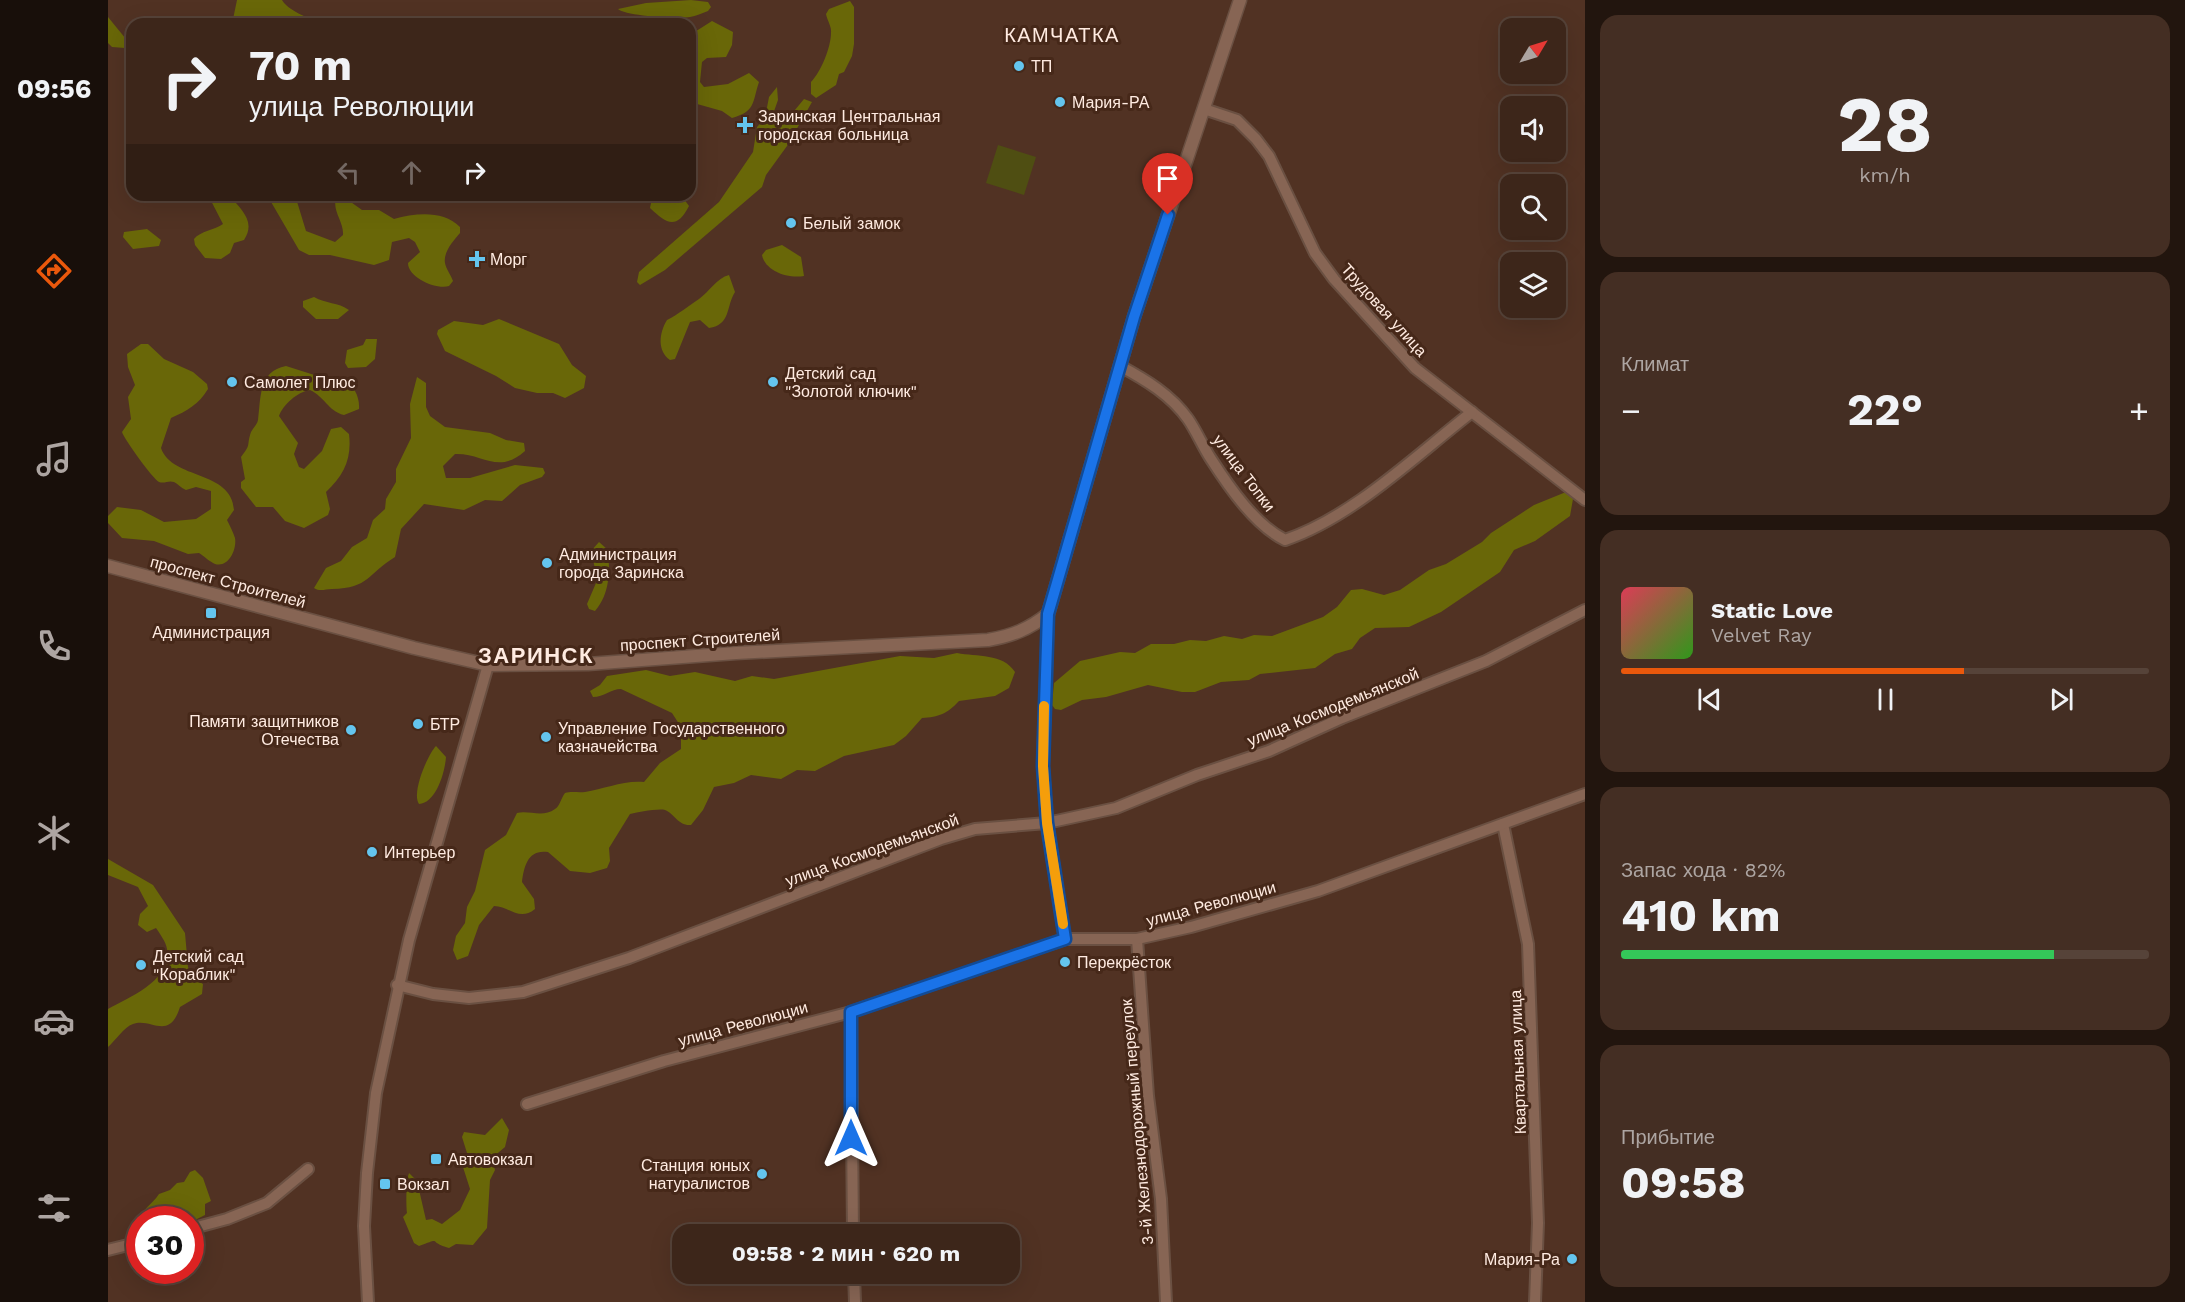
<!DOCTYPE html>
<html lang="ru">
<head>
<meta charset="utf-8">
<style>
	body { margin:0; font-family:"Work Sans",sans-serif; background:#442e23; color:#f1f3f6; height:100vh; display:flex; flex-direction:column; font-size:22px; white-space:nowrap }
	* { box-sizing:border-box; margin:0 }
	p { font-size:20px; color:#ada5a2 }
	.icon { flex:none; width:33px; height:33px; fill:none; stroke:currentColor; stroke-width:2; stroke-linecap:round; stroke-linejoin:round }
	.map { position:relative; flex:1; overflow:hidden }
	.sheet { display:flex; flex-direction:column; gap:15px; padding:15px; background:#22150e; width:600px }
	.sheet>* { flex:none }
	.banner { position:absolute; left:18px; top:18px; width:570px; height:183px; border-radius:18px; box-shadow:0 6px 24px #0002,0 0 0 2px #564339; background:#3d261a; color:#f1f3f6; overflow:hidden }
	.needle { width:39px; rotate:52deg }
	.controls { position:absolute; left:1392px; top:18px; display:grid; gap:12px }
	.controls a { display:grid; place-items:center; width:66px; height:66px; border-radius:12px; background:#3d261a; box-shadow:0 6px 24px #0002,0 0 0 2px #564339; font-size:30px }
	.speed { position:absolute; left:18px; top:1206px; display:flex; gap:12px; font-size:30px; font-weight:700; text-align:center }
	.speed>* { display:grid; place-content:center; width:78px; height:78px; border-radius:50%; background:#3d261a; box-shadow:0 6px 24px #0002,0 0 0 2px #564339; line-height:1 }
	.speed .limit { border:9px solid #d22; background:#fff; color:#111 }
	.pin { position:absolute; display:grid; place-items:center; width:51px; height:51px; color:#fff; margin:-62px -26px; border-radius:50% 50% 50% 0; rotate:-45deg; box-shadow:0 0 6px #0007 }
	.pin .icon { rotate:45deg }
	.me { position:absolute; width:66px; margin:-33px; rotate:0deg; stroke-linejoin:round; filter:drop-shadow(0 0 4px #0008) }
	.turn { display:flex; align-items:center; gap:21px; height:126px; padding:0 24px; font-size:27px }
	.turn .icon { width:78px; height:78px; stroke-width:2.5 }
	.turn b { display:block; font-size:42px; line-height:51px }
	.lanes { display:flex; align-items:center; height:57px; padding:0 24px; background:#0003; justify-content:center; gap:30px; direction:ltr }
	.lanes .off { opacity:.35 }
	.big { font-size:45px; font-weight:700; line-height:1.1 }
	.sheet .card { flex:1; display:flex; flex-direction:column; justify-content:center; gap:9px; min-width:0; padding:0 21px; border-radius:18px; background:#442e23 }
	.sheet .dial { align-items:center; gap:0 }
	.dial b { font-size:78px; line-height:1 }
	.song { display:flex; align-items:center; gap:18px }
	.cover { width:72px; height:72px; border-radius:9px; background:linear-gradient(135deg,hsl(350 70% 55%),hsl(110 70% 35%)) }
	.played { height:6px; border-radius:3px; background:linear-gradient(90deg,#ea580c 65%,#564339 65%) }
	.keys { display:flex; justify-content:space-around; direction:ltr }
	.heat { display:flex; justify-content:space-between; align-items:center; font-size:33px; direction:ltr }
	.charge { height:9px; border-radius:4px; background:linear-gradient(90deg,#34c759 82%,#564339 0) }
	.trip { position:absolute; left:564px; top:1224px; width:348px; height:60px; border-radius:18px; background:#3d261a; box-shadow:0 6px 24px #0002,0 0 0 2px #564339; font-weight:700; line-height:60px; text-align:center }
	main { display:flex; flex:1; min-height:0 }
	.tabs { display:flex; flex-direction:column; width:108px; justify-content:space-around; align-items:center; background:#180f0a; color:#ada5a2 }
	.tabs .icon { width:42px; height:42px }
	.tabs .current { color:#ea580c }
	.tabs b { font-size:27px; color:#f1f3f6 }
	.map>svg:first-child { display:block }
	.green { fill:#4f4e12 }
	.forest { fill:#696708 }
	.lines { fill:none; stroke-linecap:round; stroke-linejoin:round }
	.minor-casing { stroke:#6a5042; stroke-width:14 }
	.tertiary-casing { stroke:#6a5042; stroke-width:15 }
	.minor { stroke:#876554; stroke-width:10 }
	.tertiary { stroke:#876554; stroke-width:12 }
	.route-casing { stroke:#114b97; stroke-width:15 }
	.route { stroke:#1a73e8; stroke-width:10 }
	.slow { stroke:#f59e0b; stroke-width:10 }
	.poi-dot { fill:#64c5ee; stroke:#462819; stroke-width:2 }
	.labels { text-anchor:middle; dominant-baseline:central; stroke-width:6; stroke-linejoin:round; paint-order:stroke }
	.poi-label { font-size:16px; fill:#ffebe1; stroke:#462819; text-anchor:start }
	.street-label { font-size:16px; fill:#ffebe1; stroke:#462819 }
	.quarter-label { font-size:20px; letter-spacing:1.5px; fill:#ffebe1; stroke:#462819 }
	.district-label { font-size:22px; font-weight:bold; letter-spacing:1.5px; fill:#ffebe1; stroke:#462819 }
</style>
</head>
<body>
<main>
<nav class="tabs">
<b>09:56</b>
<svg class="icon current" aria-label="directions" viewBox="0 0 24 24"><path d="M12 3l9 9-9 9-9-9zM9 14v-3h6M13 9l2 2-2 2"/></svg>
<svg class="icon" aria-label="music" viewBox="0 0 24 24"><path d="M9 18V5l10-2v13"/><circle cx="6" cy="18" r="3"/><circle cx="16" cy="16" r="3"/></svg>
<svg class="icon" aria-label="phone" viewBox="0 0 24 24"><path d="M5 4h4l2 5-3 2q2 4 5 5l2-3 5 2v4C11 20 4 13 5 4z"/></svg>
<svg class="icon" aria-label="climate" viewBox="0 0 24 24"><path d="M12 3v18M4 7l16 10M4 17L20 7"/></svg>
<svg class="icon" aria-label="car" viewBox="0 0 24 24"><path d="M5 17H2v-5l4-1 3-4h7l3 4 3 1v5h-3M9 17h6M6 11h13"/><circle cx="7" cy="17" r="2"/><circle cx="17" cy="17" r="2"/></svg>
<svg class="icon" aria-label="filters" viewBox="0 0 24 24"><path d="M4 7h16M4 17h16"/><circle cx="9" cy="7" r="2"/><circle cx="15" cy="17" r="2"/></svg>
</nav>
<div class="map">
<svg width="1477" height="1302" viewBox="0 0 1477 1302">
	<rect width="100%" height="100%" fill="#513223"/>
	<polygon class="green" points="890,145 928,157 916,195 878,183"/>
	<g class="forest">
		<path d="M 129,0 L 174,0 C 180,11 199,16 210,24 L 124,24 Z"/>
		<path d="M 583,0 L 600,2 L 603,7 L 600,11 C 594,13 588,16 582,17 C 571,19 517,16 510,9 L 538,3 Z"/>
		<path d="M 742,1 L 746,7 L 746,44 L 744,56 L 736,72 L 731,74 L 728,85 L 708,98 L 703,94 L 703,82 C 713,72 723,47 723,33 C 724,27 719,20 718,14 L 721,9 Z"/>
		<polygon points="0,17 22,44 17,48 4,47 0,43"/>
		<path d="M 604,21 L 625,32 L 624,45 L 618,57 L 599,58 L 594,62 L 592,82 L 596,87 L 620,84 L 641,73 L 651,82 C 644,103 648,111 624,118 L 614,111 L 582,102 L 582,35 Z"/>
		<polygon points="669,87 670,100 664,117 666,123 682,116 696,99 704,102 679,146 658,175 654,187 557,270 532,285 529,282 531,272 611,202 645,152 649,127 657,118 661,97"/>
		<path d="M 100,195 L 122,195 C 131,209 149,220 136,240 L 126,243 L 122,253 L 113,259 L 97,258 L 87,245 L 86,239 C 92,231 107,230 115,224 Z"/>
		<path d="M 159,195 L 187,195 L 198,231 L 227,242 L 235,235 C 236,222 224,211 228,198 L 240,200 L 254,210 L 271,210 L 286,219 C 308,213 335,210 352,227 L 352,233 C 346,240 335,252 337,263 C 338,269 343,275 345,281 L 341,286 C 329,290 300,278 300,263 L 312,252 L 307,242 L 301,238 L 284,242 L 281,260 L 266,265 L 222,255 L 201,255 L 191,250 Z"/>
		<path d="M 549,195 L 573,195 L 581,206 C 568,231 558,223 542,208 L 544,198 Z"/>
		<polygon points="39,229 53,240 51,246 25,249 15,237 16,232"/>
		<path d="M 674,245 L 693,257 L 696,276 C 680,279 657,271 654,255 L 658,250 Z"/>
		<path d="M 621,275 L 627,292 C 618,306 623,325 601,328 L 592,320 L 582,322 L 567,359 L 562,360 C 549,351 551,333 559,320 C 571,314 580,306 591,299 C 601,292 609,278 621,275 Z"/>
		<path d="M 206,297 C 218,304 230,302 241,310 L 230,319 L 208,319 L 195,307 L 195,301 Z"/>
		<polygon points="391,319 451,344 464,365 478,376 476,388 457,398 445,393 429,393 407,388 388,376 337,351 329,334 330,330 346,321 375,325"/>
		<polygon points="258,339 269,339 267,359 258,367 240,368 237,363 239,350 255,345"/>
		<path d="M 33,344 L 40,344 L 56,359 L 85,372 L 99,384 L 100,389 C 91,404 79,411 63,418 L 53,448 C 64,480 124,470 126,510 L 119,520 C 122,526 125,532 127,538 C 129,549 121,568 107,564 C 102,562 96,556 91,553 L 80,554 L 46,541 L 14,538 L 0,523 L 0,516 L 9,507 L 33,510 L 56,522 L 88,519 L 103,509 L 103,491 L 88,487 L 78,490 C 73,488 70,484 66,482 C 60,480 57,484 51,482 C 45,479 16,439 14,432 L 23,419 L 20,397 L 27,385 L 20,367 L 19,354 Z"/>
		<path d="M 178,366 L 219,379 L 236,379 C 246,386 252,397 251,409 L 236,415 C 220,411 216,396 202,390 C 189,392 175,405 171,416 L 190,443 L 186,454 L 191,467 L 196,469 L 214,451 L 223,429 L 233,427 L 241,434 C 244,459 236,475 218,492 L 222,509 L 220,515 L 196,528 L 177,521 L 165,507 L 148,507 L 133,488 L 133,482 L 137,479 L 133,457 C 144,443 138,447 143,432 C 145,428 149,425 150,420 C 153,399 150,371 178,366 Z"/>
		<path d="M 309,377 L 318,383 L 318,407 L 322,416 L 337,427 L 382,433 L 398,440 L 416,443 L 417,451 C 390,475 375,453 347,454 L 335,466 L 338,478 L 362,478 L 407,465 L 435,468 L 437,473 L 434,477 L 412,485 L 394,501 L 377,500 L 356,510 L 316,504 L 293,529 L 287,557 C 259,574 262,588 224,589 C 217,589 212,592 206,588 L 218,568 L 233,561 L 244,547 L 259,538 L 265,520 L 277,509 L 278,499 L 288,482 L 288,469 L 303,438 L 302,404 Z"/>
		<polygon points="1458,492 1465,499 1462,516 1427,541 1406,550 1392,572 1333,612 1301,627 1267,628 1252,638 1244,649 1227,654 1207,668 1152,674 1141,680 1113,682 1087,692 1074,692 1040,685 998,697 974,700 953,710 947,709 944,705 946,683 972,661 1012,652 1027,653 1043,644 1066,644 1082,640 1098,641 1116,636 1134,639 1146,635 1164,636 1215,617 1229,607 1243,590 1254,589 1276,595 1292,590 1321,570 1338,564 1374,542 1383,533 1426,505"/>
		<path d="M 491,542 L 500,550 C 502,571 502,594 487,611 L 481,609 L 479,604 L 488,583 L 488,573 L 483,551 Z"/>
		<path d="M 849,653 C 869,657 895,653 907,672 L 901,688 L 887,696 L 851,701 C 839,714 831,717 814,718 L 798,736 L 786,745 L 736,756 L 707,771 L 689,770 L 673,779 L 643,775 L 626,783 L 606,787 L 595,810 L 583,825 C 570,826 567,814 557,810 C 552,808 528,812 522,814 L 501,848 L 502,861 L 499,868 L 482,873 L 462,871 L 440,852 C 420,849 416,866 414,882 L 426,899 L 427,909 C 411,922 401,906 386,906 L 371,925 L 360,956 L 349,960 L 345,950 L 348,936 L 357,923 L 359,907 L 367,891 L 377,850 L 398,835 L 409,813 C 421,810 435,818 447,809 C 452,806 453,798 457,793 C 464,791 470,793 477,792 C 496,789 516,780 536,782 L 552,763 L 573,749 L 573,727 L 564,713 L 513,689 C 503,689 496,697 485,697 L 482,691 L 492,685 L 499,676 L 538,670 L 562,676 L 587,672 L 627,681 L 644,676 L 666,679 L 792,656 L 826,658 Z"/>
		<path d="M 328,746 L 338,757 C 337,772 328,803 311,804 C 303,793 320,754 328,746 Z"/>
		<path d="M 0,859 L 45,885 L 77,933 L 80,967 L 86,979 L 95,984 L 94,994 L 72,1007 C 61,1042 43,1017 25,1024 C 16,1027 7,1041 0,1047 L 0,1009 C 22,997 64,980 59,949 C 58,942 52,934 48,928 L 39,932 L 30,925 L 32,914 L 40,906 L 30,887 L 0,875 Z"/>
		<path d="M 394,1118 L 401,1130 L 397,1147 L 384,1158 L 387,1170 L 382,1180 L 379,1228 L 365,1245 L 348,1244 L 341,1248 C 318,1242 336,1237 311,1246 L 306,1243 L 295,1217 L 299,1213 C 298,1203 298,1181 301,1173 L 309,1181 L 318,1220 L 324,1219 L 334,1224 L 352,1210 L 362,1189 L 354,1164 L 359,1153 L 354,1137 L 356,1132 L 377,1135 Z"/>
		<path d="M 87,1170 L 95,1178 L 103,1201 L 97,1204 L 97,1215 L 87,1220 L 33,1219 C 34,1208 45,1204 51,1194 L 62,1190 L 69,1183 L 76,1182 L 82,1172 Z"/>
	</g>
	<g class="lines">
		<g class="minor-casing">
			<g id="minor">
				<polyline points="1096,109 1129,120 1148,139 1161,156 1207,253 1226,279 1307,368 1477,500"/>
				<path d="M 1012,366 C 1038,380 1063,395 1080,419 C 1089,432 1095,447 1103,459 C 1121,487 1147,525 1177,540 C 1245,517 1307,456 1364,412"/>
				<polyline points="940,614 935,766 939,823 957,939"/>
				<polyline points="1395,824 1420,944 1430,1223 1427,1302"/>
				<polyline points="1029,939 1040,1096 1053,1199 1058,1302"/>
				<polyline points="289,985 325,994 361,998 415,992 521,958 833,839 867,829 939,823 1008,808 1089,775 1161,751 1234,718 1378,661 1477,610"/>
				<polyline points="743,1012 745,1234"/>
				<polyline points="419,1104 556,1061 743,1012 957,939 1029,939 1083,927 1210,891 1477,794"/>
				<polyline points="82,1229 119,1219 159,1203 200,1169"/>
				<polyline points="0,1250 32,1242"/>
				<polyline points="746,1274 747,1302"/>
				<polyline points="260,1302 256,1226 259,1173 268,1093 301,940 380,665"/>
			</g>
		</g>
		<g class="tertiary-casing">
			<path id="tertiary" d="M 0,566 L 306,648 L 380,665 L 480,664 L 628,653 L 880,640 C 904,636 921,629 940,614 L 1026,317 L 1132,0"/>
		</g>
		<use href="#minor" class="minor"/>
		<use href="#tertiary" class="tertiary"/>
	</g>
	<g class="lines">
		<g class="route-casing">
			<polyline id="route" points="743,1138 743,1012 957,939 939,823 935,766 940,614 1026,317 1060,215"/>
		</g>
		<use href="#route" class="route"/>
		<polyline class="slow" points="936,706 935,766 939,823 955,924"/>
	</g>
	<g class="poi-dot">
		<circle cx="911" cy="66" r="6"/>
		<circle cx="952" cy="102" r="6"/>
		<path d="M634 116h6v6h6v6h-6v6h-6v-6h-6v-6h6z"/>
		<circle cx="683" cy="223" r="6"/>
		<path d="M366 250h6v6h6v6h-6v6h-6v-6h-6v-6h6z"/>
		<circle cx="124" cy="382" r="6"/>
		<circle cx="665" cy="382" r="6"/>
		<circle cx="439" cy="563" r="6"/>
		<rect x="97" y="607" width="12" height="12" rx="3"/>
		<circle cx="310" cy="724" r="6"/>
		<circle cx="243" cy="730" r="6"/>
		<circle cx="438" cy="737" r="6"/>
		<circle cx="264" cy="852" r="6"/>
		<circle cx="957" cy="962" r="6"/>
		<circle cx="33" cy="965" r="6"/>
		<rect x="322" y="1153" width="12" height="12" rx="3"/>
		<circle cx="654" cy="1174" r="6"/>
		<rect x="271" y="1178" width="12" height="12" rx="3"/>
		<circle cx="1464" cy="1259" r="6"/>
	</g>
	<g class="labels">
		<g class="poi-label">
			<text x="923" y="66">ТП</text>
			<text x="964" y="102">Мария-РА</text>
			<text x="650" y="116">Заринская Центральная<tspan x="650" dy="18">городская больница</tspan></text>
			<text x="695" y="223">Белый замок</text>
			<text x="382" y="259">Морг</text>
			<text x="677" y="373">Детский сад<tspan x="677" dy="18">"Золотой ключик"</tspan></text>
			<text x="136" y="382">Самолет Плюс</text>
			<text x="451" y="554">Администрация<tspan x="451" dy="18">города Заринска</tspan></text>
			<text x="103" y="632" text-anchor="middle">Администрация</text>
			<text x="231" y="721" text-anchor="end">Памяти защитников<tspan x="231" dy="18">Отечества</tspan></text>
			<text x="322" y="724">БТР</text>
			<text x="450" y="728">Управление Государственного<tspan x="450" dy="18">казначейства</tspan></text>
			<text x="276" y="852">Интерьер</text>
			<text x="45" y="956">Детский сад<tspan x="45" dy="18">"Кораблик"</tspan></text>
			<text x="969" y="962">Перекрёсток</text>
			<text x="340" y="1159">Автовокзал</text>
			<text x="642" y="1165" text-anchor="end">Станция юных<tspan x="642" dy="18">натуралистов</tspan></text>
			<text x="289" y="1184">Вокзал</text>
			<text x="1452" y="1259" text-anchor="end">Мария-Ра</text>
		</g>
		<g class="street-label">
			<text transform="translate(1276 310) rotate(48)">Трудовая улица</text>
			<text transform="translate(1136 473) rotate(53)">улица Топки</text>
			<text transform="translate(120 582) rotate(15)">проспект Строителей</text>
			<text transform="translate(592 640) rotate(-4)">проспект Строителей</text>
			<text transform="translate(1225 707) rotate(-22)">улица Космодемьянской</text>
			<text transform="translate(764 850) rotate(-20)">улица Космодемьянской</text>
			<text transform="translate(1103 904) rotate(-15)">улица Революции</text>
			<text transform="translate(635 1024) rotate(-15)">улица Революции</text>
			<text transform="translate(1410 1062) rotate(-92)">Квартальная улица</text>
			<text transform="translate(1029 1122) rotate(-95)">3-й Железнодорожный переулок</text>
		</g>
		<g class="quarter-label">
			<text x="954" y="35">КАМЧАТКА</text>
		</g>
		<g class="district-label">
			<text x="428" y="655">ЗАРИНСК</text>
		</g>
	</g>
</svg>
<div class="controls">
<a><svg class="needle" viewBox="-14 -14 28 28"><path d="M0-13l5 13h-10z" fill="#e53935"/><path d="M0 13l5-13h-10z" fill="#ada5a2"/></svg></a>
<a><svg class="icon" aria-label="sound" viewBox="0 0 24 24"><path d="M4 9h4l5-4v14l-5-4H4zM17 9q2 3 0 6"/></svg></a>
<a><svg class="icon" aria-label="search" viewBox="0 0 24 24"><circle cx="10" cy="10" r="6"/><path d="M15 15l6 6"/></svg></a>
<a><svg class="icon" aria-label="layers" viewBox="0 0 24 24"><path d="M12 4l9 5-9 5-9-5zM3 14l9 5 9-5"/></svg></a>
</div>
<div class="speed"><div class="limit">30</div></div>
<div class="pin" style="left:1060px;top:215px;background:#d93025"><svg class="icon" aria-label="arrive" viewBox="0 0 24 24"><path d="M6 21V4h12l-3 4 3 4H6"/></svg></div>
<svg class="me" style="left:743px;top:1138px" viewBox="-20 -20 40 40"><path d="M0-17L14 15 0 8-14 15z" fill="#1a73e8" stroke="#fff" stroke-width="4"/></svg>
<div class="trip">09:58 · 2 мин · 620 m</div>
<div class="banner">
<div class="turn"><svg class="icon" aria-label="right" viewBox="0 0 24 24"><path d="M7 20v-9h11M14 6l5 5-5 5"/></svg><div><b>70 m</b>улица Революции</div></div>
<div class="lanes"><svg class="icon off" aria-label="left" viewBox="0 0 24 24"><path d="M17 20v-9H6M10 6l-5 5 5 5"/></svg><svg class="icon off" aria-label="ahead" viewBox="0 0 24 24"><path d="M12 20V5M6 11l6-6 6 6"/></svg><svg class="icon" aria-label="right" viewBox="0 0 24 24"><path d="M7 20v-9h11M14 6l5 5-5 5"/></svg></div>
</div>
</div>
<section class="sheet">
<div class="card dial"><b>28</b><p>km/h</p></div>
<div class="card"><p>Климат</p>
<div class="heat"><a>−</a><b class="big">22°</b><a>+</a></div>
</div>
<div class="card">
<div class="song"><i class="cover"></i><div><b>Static Love</b><p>Velvet Ray</p></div></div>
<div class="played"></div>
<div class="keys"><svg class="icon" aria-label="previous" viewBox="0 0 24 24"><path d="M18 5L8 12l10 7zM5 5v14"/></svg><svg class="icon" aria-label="pause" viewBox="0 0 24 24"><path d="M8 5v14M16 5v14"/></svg><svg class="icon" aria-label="next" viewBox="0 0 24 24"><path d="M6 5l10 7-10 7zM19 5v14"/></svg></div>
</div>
<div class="card"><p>Запас хода · 82%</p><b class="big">410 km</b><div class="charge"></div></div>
<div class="card"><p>Прибытие</p><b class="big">09:58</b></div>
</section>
</main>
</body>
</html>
